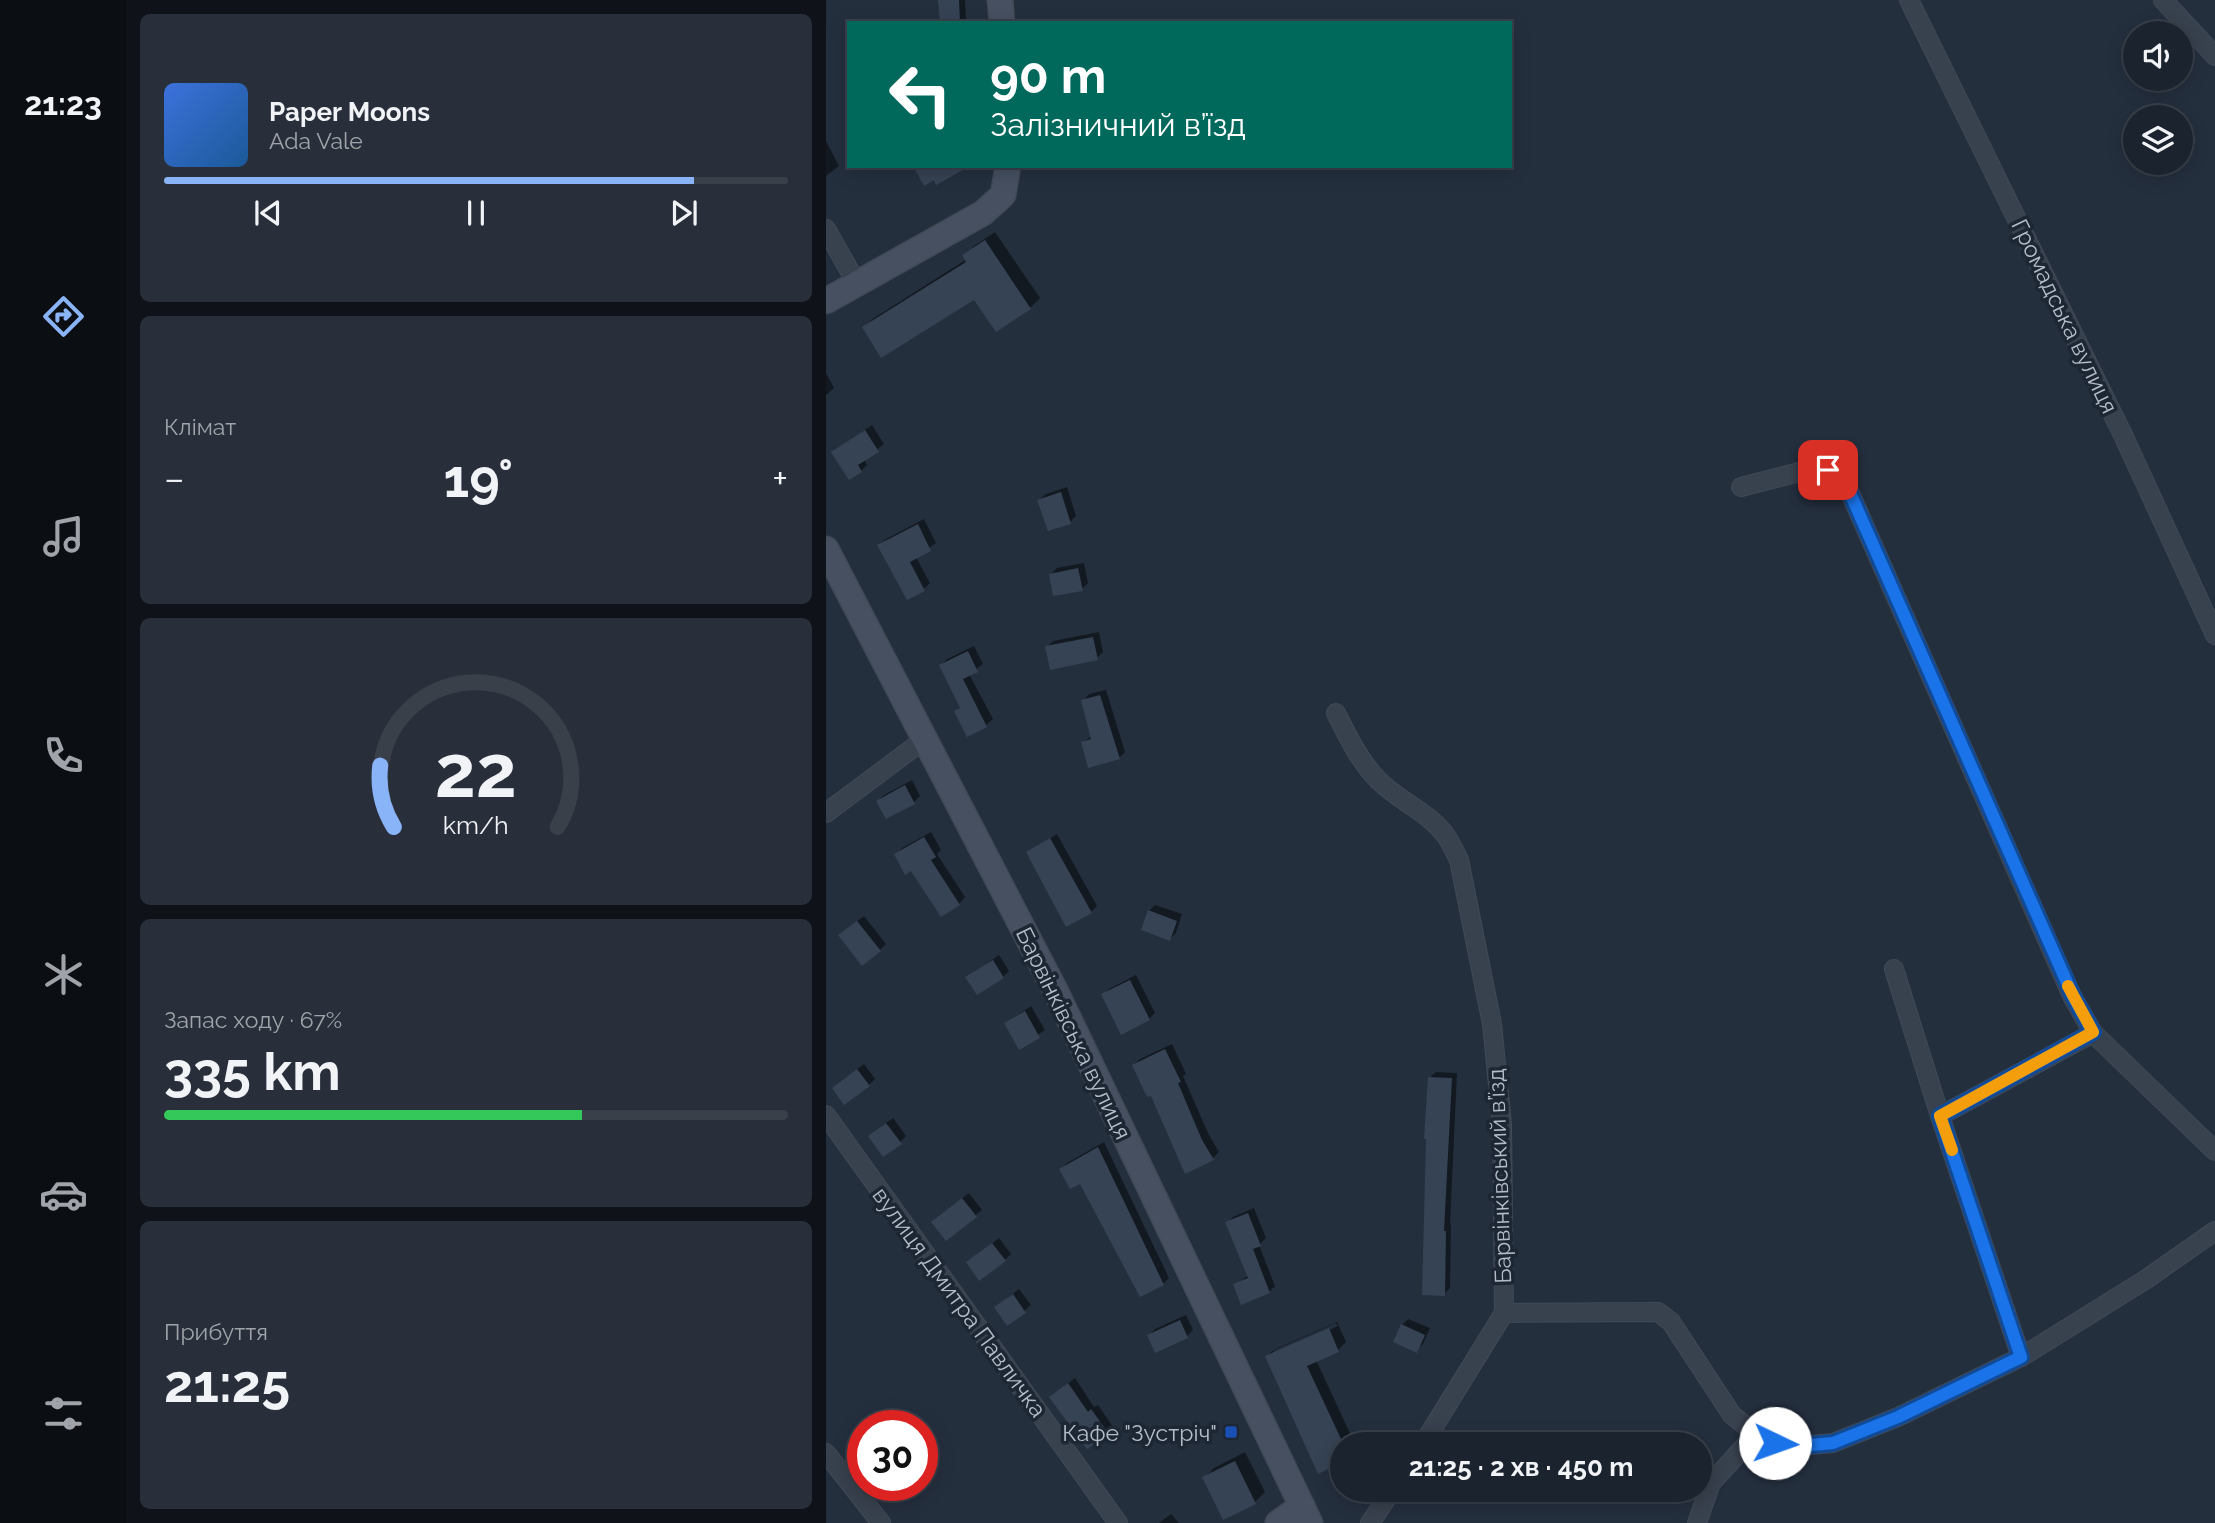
<!DOCTYPE html>
<html lang="uk">
<head>
<meta charset="utf-8">
<style>
	body { margin:0; font-family:Raleway,sans-serif; background:#282f3a; color:#f1f3f6; height:100vh; display:flex; flex-direction:column; font-size:26px; white-space:nowrap }
	* { box-sizing:border-box; margin:0 }
	p { font-size:23px; color:#a0a4aa }
	.icon { flex:none; width:38px; height:38px; fill:none; stroke:currentColor; stroke-width:2; stroke-linecap:round; stroke-linejoin:round }
	.map { position:relative; flex:1; overflow:hidden }
	.sheet { display:flex; flex-direction:column; gap:14px; padding:14px; background:#0f1319; width:700px }
	.sheet>* { flex:none }
	.guide { position:absolute; left:21px; top:21px; width:665px; height:147px; border-radius:0px; box-shadow:0 4px 18px #0003,0 0 0 2px #39404a; background:#00695c; color:#fff; overflow:hidden }
	.controls { position:absolute; left:1297px; top:21px; display:grid; gap:14px }
	.controls a { display:grid; place-items:center; width:70px; height:70px; border-radius:50%; background:#1b232e; box-shadow:0 4px 18px #0003,0 0 0 2px #39404a; font-size:35px }
	.speed { position:absolute; left:21px; top:1410px; display:flex; gap:14px; font-size:35px; font-weight:700; text-align:center }
	.speed>* { display:grid; place-content:center; width:91px; height:91px; border-radius:50%; background:#1b232e; box-shadow:0 4px 18px #0003,0 0 0 2px #39404a; line-height:1 }
	.speed .limit { border:10px solid #d22; background:#fff; color:#111 }
	.pin { position:absolute; display:grid; place-items:center; width:60px; height:60px; color:#fff; margin:-30px; border-radius:14px; box-shadow:0 4px 10px #0006 }
	.me { position:absolute; width:77px; margin:-38px; rotate:93deg; stroke-linejoin:round; filter:drop-shadow(0 0 5px #0008) }
	.turn { display:flex; align-items:center; gap:24px; height:147px; padding:0 28px; font-size:32px }
	.turn .icon { width:91px; height:91px; stroke-width:2.5 }
	.turn b { display:block; font-size:49px; line-height:60px }
	.big { font-size:52px; font-weight:700; line-height:1.1 }
	.sheet .widget { flex:1; display:flex; flex-direction:column; justify-content:center; gap:10px; min-width:0; padding:0 24px; border-radius:10px; background:#282f3a }
	.sheet .dial { align-items:center; gap:0 }
	.dial svg { height:182px; overflow:visible; fill:none; stroke:#39404a; stroke-width:7; stroke-linecap:round; text-anchor:middle }
	.dial text { fill:#f1f3f6; stroke:none }
	.song { display:flex; align-items:center; gap:21px }
	.cover { width:84px; height:84px; border-radius:10px; background:linear-gradient(135deg,hsl(220 70% 55%),hsl(210 70% 35%)) }
	.played { height:7px; border-radius:4px; background:linear-gradient(90deg,#8ab4f8 85%,#39404a 85%) }
	.keys { display:flex; justify-content:space-around; direction:ltr }
	.heat { display:flex; justify-content:space-between; align-items:center; font-size:38px; direction:ltr }
	.charge { height:10px; border-radius:5px; background:linear-gradient(90deg,#34c759 67%,#39404a 0) }
	.trip { position:absolute; left:504px; top:1432px; width:382px; height:70px; border-radius:35px; background:#1b232e; box-shadow:0 4px 18px #0003,0 0 0 2px #39404a; font-weight:700; line-height:70px; text-align:center }
	main { display:flex; flex:1; min-height:0 }
	.menu { display:flex; flex-direction:column; width:126px; justify-content:space-around; align-items:center; background:#0b0e12; color:#a0a4aa }
	.menu .icon { width:49px; height:49px }
	.menu .on { color:#8ab4f8 }
	.menu b { font-size:32px; color:#f1f3f6 }
	.map>svg:first-child { display:block }
	.shadow { fill:#0007; fill-rule:evenodd }
	.building { fill:#364354 }
	.lines { fill:none; stroke-linecap:round; stroke-linejoin:round }
	.street-casing { stroke:#414a57; stroke-width:20 }
	.secondary-casing { stroke:#414a57; stroke-width:27 }
	.street { stroke:#38414e; stroke-width:18 }
	.secondary { stroke:#465061; stroke-width:24 }
	.route-casing { stroke:#114b97; stroke-width:18 }
	.route { stroke:#1a73e8; stroke-width:12 }
	.slow { stroke:#f59e0b; stroke-width:12 }
	.transit-dot { fill:#1a4fb4; stroke:#1d2633; stroke-width:2.5 }
	.labels { text-anchor:middle; dominant-baseline:central; stroke-width:7; stroke-linejoin:round; paint-order:stroke }
	.street-label { font-size:23px; fill:#b4bcc9; stroke:#1d2633 }
	.poi-label { font-size:23px; fill:#b4bcc9; stroke:#1d2633; text-anchor:end }
</style>
</head>
<body>
<main>
<nav class="menu">
<b>21:23</b>
<svg class="icon on" aria-label="directions" viewBox="0 0 24 24"><path d="M12 3l9 9-9 9-9-9zM9 14v-3h6M13 9l2 2-2 2"/></svg>
<svg class="icon" aria-label="music" viewBox="0 0 24 24"><path d="M9 18V5l10-2v13"/><circle cx="6" cy="18" r="3"/><circle cx="16" cy="16" r="3"/></svg>
<svg class="icon" aria-label="phone" viewBox="0 0 24 24"><path d="M5 4h4l2 5-3 2q2 4 5 5l2-3 5 2v4C11 20 4 13 5 4z"/></svg>
<svg class="icon" aria-label="climate" viewBox="0 0 24 24"><path d="M12 3v18M4 7l16 10M4 17L20 7"/></svg>
<svg class="icon" aria-label="car" viewBox="0 0 24 24"><path d="M5 17H2v-5l4-1 3-4h7l3 4 3 1v5h-3M9 17h6M6 11h13"/><circle cx="7" cy="17" r="2"/><circle cx="17" cy="17" r="2"/></svg>
<svg class="icon" aria-label="filters" viewBox="0 0 24 24"><path d="M4 7h16M4 17h16"/><circle cx="9" cy="7" r="2"/><circle cx="15" cy="17" r="2"/></svg>
</nav>
<section class="sheet">
<div class="widget">
<div class="song"><i class="cover"></i><div><b>Paper Moons</b><p>Ada Vale</p></div></div>
<div class="played"></div>
<div class="keys"><svg class="icon" aria-label="previous" viewBox="0 0 24 24"><path d="M18 5L8 12l10 7zM5 5v14"/></svg><svg class="icon" aria-label="pause" viewBox="0 0 24 24"><path d="M8 5v14M16 5v14"/></svg><svg class="icon" aria-label="next" viewBox="0 0 24 24"><path d="M6 5l10 7-10 7zM19 5v14"/></svg></div>
</div>
<div class="widget"><p>Клімат</p>
<div class="heat"><a>−</a><b class="big">19°</b><a>+</a></div>
</div>
<div class="widget dial"><svg viewBox="0 0 100 80">
<path d="M14 69A42 42 0 1 1 86 69"/>
<path d="M14 69A42 42 0 0 1 8 42" stroke="#8ab4f8"/>
<text x="50" y="56" font-size="32" font-weight="700">22</text>
<text x="50" y="72" font-size="11">km/h</text>
</svg></div>
<div class="widget"><p>Запас ходу · 67%</p><b class="big">335 km</b><div class="charge"></div></div>
<div class="widget"><p>Прибуття</p><b class="big">21:25</b></div>
</section>
<div class="map">
<svg width="1389" height="1523" viewBox="0 0 1389 1523">
	<rect width="100%" height="100%" fill="#242f3e"/>
	<g class="shadow">
		<polygon points="114,0 139,0 140,22 115,23"/>
		<polygon points="0,141 13,166 0,176"/>
		<polygon points="169,232 214,298 204,308 171,330 149,298 38,327 48,318 141,259 138,256 148,246"/>
		<polygon points="0,373 8,388 0,395"/>
		<polygon points="46,425 58,444 38,459 41,465 35,471 7,452"/>
		<polygon points="241,487 250,516 244,522 213,500 220,494"/>
		<polygon points="98,519 110,543 90,557 104,583 98,589 53,545 60,539"/>
		<polygon points="258,563 262,583 256,589 225,574 231,568"/>
		<polygon points="273,632 277,652 271,658 221,647 227,641"/>
		<polygon points="148,646 157,664 143,674 167,719 160,725 141,735 130,712 135,706 115,665 121,659"/>
		<polygon points="280,690 299,752 293,758 256,743 266,736 257,701 263,694"/>
		<polygon points="86,780 94,796 88,802 61,817 52,801 58,795"/>
		<polygon points="105,832 115,850 111,854 139,897 133,904 86,869 70,854 76,848"/>
		<polygon points="231,834 271,906 265,912 241,925 202,853"/>
		<polygon points="329,905 356,914 350,933 344,939 323,911"/>
		<polygon points="38,916 60,944 54,950 21,929"/>
		<polygon points="173,955 183,971 177,977 142,977"/>
		<polygon points="310,975 329,1013 323,1019 277,995 283,989"/>
		<polygon points="205,1006 219,1030 194,1047 180,1023"/>
		<polygon points="346,1044 360,1074 357,1076 382,1133 393,1152 387,1158 308,1065 314,1059"/>
		<polygon points="38,1064 49,1079 43,1085 14,1082"/>
		<polygon points="610,1072 631,1073 624,1225 625,1225 624,1288 618,1294 603,1078"/>
		<polygon points="67,1118 80,1136 74,1142 50,1130"/>
		<polygon points="278,1142 343,1278 337,1284 254,1182 235,1169 241,1163"/>
		<polygon points="143,1193 156,1210 120,1239 113,1216"/>
		<polygon points="428,1208 440,1238 433,1245 449,1286 443,1292 409,1285 422,1276 401,1223 407,1217"/>
		<polygon points="173,1238 185,1254 179,1260 148,1257"/>
		<polygon points="193,1289 205,1305 198,1311 170,1307"/>
		<polygon points="360,1315 367,1330 361,1336 323,1335 329,1329"/>
		<polygon points="582,1319 604,1328 597,1344 591,1350 576,1325"/>
		<path d="M 511,1322 L 520,1342 L 512,1350 L 490,1360 L 529,1444 L 516,1444 L 516,1460 L 493,1471 L 441,1356 L 449,1349 ZM 510,1323 L 512,1326 L 448,1354 L 448,1350 Z"/>
		<polygon points="249,1378 268,1407 272,1405 287,1427 281,1433 225,1397"/>
		<polygon points="419,1452 439,1492 429,1502 398,1517 379,1477 388,1468"/>
		<polygon points="345,1514 353,1523 333,1523"/>
	</g>
	<g class="building">
		<polygon points="112,0 133,0 134,23 114,23"/>
		<polygon points="87,166 144,166 110,185 108,180 98,186"/>
		<polygon points="159,240 205,309 170,332 148,300 55,358 36,327 140,262 136,255"/>
		<polygon points="39,430 53,452 32,465 36,472 23,480 5,452"/>
		<polygon points="235,492 245,524 222,531 211,500"/>
		<polygon points="92,524 105,551 84,562 99,591 81,600 51,545"/>
		<polygon points="252,568 257,591 227,596 223,574"/>
		<polygon points="267,637 272,660 224,670 219,646"/>
		<polygon points="142,651 152,672 137,679 161,727 141,737 128,711 134,708 113,665"/>
		<polygon points="274,695 294,759 262,768 255,742 265,739 255,700"/>
		<polygon points="79,785 89,804 60,819 50,801"/>
		<polygon points="98,837 110,857 105,860 134,905 115,917 85,871 79,875 68,854"/>
		<polygon points="224,838 266,913 240,927 200,852"/>
		<polygon points="322,910 351,921 344,941 315,930"/>
		<polygon points="31,921 55,951 36,966 12,935"/>
		<polygon points="167,960 178,978 151,995 139,977"/>
		<polygon points="304,980 324,1020 295,1035 275,994"/>
		<polygon points="199,1011 214,1038 193,1050 178,1023"/>
		<polygon points="339,1049 355,1082 352,1083 376,1140 388,1160 359,1174 325,1096 321,1097 306,1065"/>
		<polygon points="31,1069 44,1086 18,1105 6,1088"/>
		<polygon points="602,1077 626,1078 618,1231 620,1231 619,1296 596,1295 600,1139 598,1139"/>
		<polygon points="60,1123 76,1144 57,1157 42,1136"/>
		<polygon points="272,1147 338,1285 314,1297 254,1184 244,1189 233,1169"/>
		<polygon points="136,1198 151,1217 120,1241 105,1222"/>
		<polygon points="422,1213 435,1246 427,1249 444,1293 415,1305 407,1284 422,1278 399,1222"/>
		<polygon points="166,1243 180,1261 153,1281 140,1262"/>
		<polygon points="187,1294 200,1313 181,1326 168,1307"/>
		<polygon points="354,1320 362,1338 329,1353 321,1335"/>
		<polygon points="575,1324 599,1335 591,1353 567,1342"/>
		<polygon points="503,1328 513,1352 481,1366 516,1441 516,1462 492,1474 439,1356"/>
		<polygon points="242,1383 262,1412 265,1409 283,1434 261,1449 223,1397"/>
		<polygon points="409,1461 430,1504 397,1520 376,1477"/>
	</g>
	<g class="lines">
		<g class="street-casing">
			<g id="street">
				<polyline points="1083,0 1297,435 1389,635"/>
				<polyline points="1337,0 1389,56"/>
				<polyline points="0,229 31,284"/>
				<polyline points="915,487 989,468 1012,474 1020,484 1246,996 1267,1033 1389,1151"/>
				<path d="M 510,713 C 522,737 534,762 553,781 C 573,801 604,813 620,836 C 625,843 629,852 633,860 L 666,1024 L 676,1125 L 678,1313 L 597,1444"/>
				<polyline points="0,813 99,739"/>
				<polyline points="1068,969 1114,1116 1195,1357"/>
				<polyline points="0,1115 292,1523"/>
				<polyline points="1114,1116 1267,1033"/>
				<polyline points="678,1313 832,1312 845,1322 906,1415 930,1434 949,1443 973,1446 1007,1443 1072,1417 1195,1357 1319,1280 1389,1231"/>
				<polyline points="0,1453 55,1523"/>
				<polyline points="544,1523 567,1489"/>
				<polyline points="871,1523 885,1483 930,1434"/>
			</g>
		</g>
		<g class="secondary-casing">
			<g id="secondary">
				<polyline points="174,0 176,23"/>
				<polyline points="0,301 157,213 177,195 182,166"/>
				<polyline points="0,549 231,994 484,1523"/>
				<polyline points="452,1523 476,1506"/>
			</g>
		</g>
		<use href="#street" class="street"/>
		<use href="#secondary" class="secondary"/>
	</g>
	<g class="lines">
		<g class="route-casing">
			<polyline id="route" points="949,1443 974,1446 1007,1443 1072,1417 1195,1357 1114,1116 1267,1032 1247,996 1020,484 1012,474 1002,470"/>
		</g>
		<use href="#route" class="route"/>
		<polyline class="slow" points="1126,1150 1114,1116 1267,1032 1242,986"/>
	</g>
	<rect class="transit-dot" x="398" y="1425" width="14" height="14" rx="3.5"/>
	<g class="labels">
		<g class="street-label">
			<text transform="translate(1239 316) rotate(64)">Громадська вулиця</text>
			<text transform="translate(248 1033) rotate(64)">Барвінківська вулиця</text>
			<text transform="translate(673 1176) rotate(-92)">Барвінківський в’їзд</text>
			<text transform="translate(134 1302) rotate(54)">вулиця Дмитра Павличка</text>
		</g>
		<g class="poi-label">
			<text x="391" y="1432">Кафе "Зустріч"</text>
		</g>
	</g>
</svg>
<div class="controls">
<a><svg class="icon" aria-label="sound" viewBox="0 0 24 24"><path d="M4 9h4l5-4v14l-5-4H4zM17 9q2 3 0 6"/></svg></a>
<a><svg class="icon" aria-label="layers" viewBox="0 0 24 24"><path d="M12 4l9 5-9 5-9-5zM3 14l9 5 9-5"/></svg></a>
</div>
<div class="speed"><div class="limit">30</div></div>
<div class="pin" style="left:1002px;top:470px;background:#d93025"><svg class="icon" aria-label="arrive" viewBox="0 0 24 24"><path d="M6 21V4h12l-3 4 3 4H6"/></svg></div>
<svg class="me" style="left:949px;top:1443px" viewBox="-20 -20 40 40"><circle r="19" fill="#fff"/><path d="M0-13L10 11 0 6-10 11z" fill="#1a73e8"/></svg>
<div class="trip">21:25 · 2 хв · 450 m</div>
<div class="guide">
<div class="turn"><svg class="icon" aria-label="left" viewBox="0 0 24 24"><path d="M17 20v-9H6M10 6l-5 5 5 5"/></svg><div><b>90 m</b>Залізничний в’їзд</div></div>
</div>
</div>
</main>
</body>
</html>
